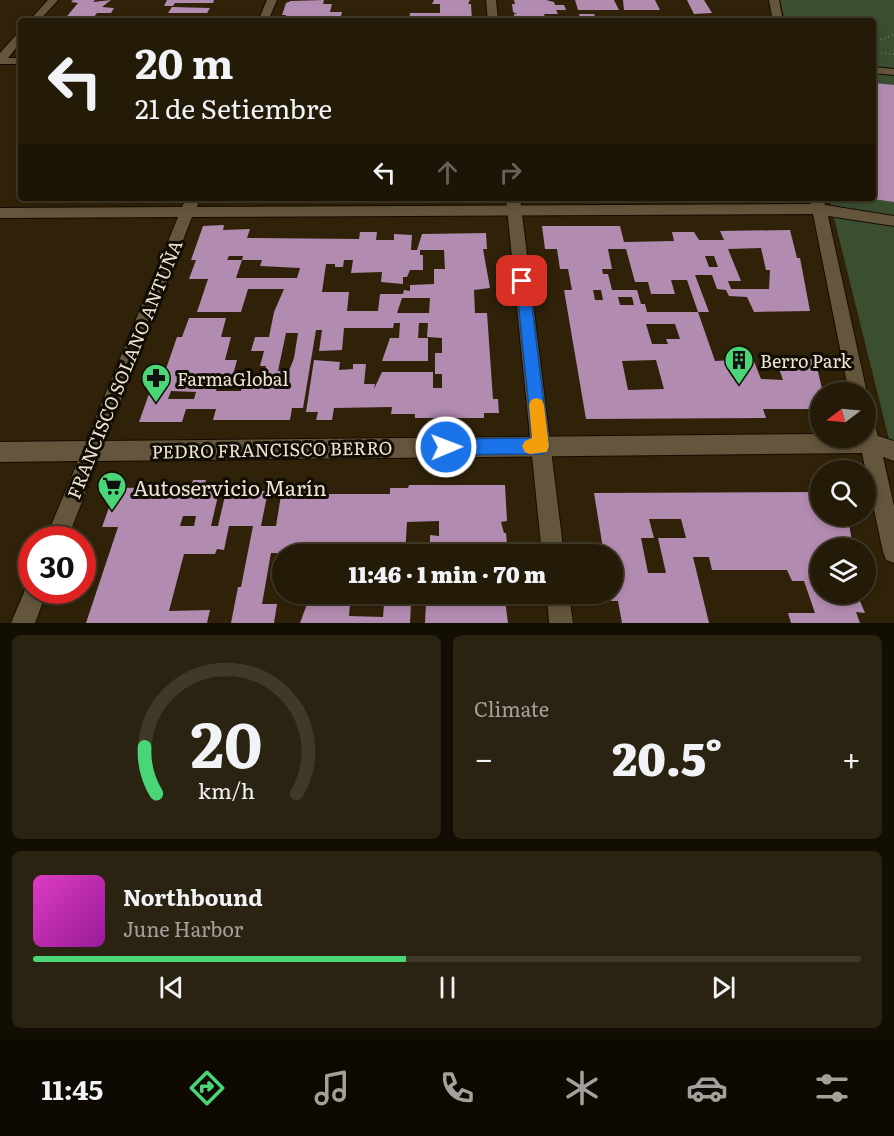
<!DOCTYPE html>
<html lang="en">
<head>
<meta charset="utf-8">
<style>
	body { margin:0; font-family:Literata,serif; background:#2b2311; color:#f1f3f6; height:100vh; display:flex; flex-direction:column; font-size:22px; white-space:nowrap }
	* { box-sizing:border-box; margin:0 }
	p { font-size:20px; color:#a3a19b }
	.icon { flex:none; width:33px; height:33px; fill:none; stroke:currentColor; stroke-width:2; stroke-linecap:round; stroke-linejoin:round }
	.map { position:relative; height:623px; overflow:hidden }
	.details { display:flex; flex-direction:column; gap:12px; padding:12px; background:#130e04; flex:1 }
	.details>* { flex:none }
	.banner { position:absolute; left:18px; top:18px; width:858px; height:183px; border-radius:6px; box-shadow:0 3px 9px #0003,0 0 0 2px #403828; background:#231a07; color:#f1f3f6; overflow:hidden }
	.needle { width:39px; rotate:254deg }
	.buttons { position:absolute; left:810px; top:382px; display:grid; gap:12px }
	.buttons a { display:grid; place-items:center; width:66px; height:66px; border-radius:50%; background:#231a07; box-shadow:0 3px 9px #0003,0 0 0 2px #403828; font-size:30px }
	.speed { position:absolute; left:18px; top:526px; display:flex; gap:12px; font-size:30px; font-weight:700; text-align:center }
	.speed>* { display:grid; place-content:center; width:78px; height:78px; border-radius:50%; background:#231a07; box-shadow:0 3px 9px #0003,0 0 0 2px #403828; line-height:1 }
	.speed .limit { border:9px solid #d22; background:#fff; color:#111 }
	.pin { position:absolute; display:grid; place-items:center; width:51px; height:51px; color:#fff; margin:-26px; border-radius:12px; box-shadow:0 3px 9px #0006 }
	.me { position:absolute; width:66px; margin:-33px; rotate:89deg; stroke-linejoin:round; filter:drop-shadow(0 0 4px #0008) }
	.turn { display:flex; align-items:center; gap:21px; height:126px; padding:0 18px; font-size:27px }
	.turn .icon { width:78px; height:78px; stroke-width:2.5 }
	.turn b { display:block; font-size:42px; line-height:51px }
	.lanes { display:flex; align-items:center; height:57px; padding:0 18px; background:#0003; justify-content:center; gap:30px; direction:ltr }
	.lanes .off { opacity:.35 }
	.big { font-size:45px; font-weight:800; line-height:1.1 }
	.details .widget { flex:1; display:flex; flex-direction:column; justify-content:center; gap:9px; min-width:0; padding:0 21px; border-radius:9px; background:#2b2311 }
	.details .dial { align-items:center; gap:0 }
	.dial svg { height:156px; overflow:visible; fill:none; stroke:#403828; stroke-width:7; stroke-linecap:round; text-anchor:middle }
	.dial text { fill:#f1f3f6; stroke:none }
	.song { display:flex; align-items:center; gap:18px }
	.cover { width:72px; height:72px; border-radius:9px; background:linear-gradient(135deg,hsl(310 70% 55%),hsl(300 70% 35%)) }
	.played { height:6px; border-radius:3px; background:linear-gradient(90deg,#4ad677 45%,#403828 45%) }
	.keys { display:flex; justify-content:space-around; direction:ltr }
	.heat { display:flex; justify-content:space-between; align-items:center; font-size:33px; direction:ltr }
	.details .tiles { flex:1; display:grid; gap:12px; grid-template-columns:1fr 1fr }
	.widget:last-child { grid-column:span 2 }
	.trip { position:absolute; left:272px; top:544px; width:351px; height:60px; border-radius:30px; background:#231a07; box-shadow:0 3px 9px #0003,0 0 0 2px #403828; font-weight:800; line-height:60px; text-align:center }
	.menu { display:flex; height:96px; justify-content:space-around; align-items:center; background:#0e0a03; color:#a3a19b }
	.menu .icon { width:42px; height:42px }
	.menu .on { color:#4ad677 }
	.menu b { font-size:27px; color:#f1f3f6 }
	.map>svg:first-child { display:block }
	.green { fill:#3b4f30 }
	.building { fill:#b28bb0; fill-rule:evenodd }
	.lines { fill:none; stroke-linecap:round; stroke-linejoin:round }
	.minor-casing { stroke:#170b00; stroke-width:2 }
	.tertiary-casing { stroke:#170b00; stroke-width:2 }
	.path { stroke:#786c57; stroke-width:2; stroke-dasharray:1 3; stroke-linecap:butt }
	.minor { fill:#64563c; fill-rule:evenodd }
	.tertiary { fill:#64563c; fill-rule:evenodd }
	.route { fill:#1a73e8; stroke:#114b97; stroke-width:1.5 }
	.slow { fill:#f59e0b }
	.labels { text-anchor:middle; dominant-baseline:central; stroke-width:6; stroke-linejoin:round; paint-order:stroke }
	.poi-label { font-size:18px; fill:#ede4d5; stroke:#120d04; text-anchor:start }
	.street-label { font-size:18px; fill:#ede4d5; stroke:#120d04 }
	.near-poi-label { font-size:21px; fill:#ede4d5; stroke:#120d04; text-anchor:start }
</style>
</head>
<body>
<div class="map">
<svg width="894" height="623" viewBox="0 0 894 623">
	<rect width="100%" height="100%" fill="#2f2209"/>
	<polygon class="green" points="780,0 894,0 894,459 829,198 873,198 873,21 785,21"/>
	<g class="building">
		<polygon points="73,0 95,0 93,2 111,0 102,7 114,8 111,13 97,13 91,21 63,21 78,3 71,2"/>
		<polygon points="167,0 214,0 213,3 175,3 173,6 164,6"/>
		<polygon points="324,0 323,4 332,4 330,12 342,12 341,16 324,16 323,21 282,21 286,15 282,15 286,3 291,1"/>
		<polygon points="434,0 470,0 468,4 471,4 472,21 409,21 410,13 440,13 440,4 432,4"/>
		<polygon points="514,0 546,0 554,2 555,5 564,5 566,10 556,10 558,14 544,14 546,21 515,21 514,14 517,14 513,12 512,4 515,4"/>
		<polygon points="575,0 614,0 619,10 578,10"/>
		<polygon points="623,0 655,0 660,10 624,10"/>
		<polygon points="687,0 704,0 712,13 694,14"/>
		<polygon points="172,7 210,8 207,13 168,13"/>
		<polygon points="579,14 594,14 597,21 581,21"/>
		<polygon points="873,83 894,85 894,202 873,199"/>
		<polygon points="724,198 802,198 803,203 724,200"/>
		<path d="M 224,225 L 223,230 L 250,229 L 247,238 L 359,239 L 360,232 L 377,232 L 376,240 L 394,240 L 394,234 L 412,235 L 411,250 L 417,250 L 422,234 L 486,233 L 487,249 L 483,249 L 490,288 L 474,290 L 475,313 L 487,313 L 493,399 L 498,399 L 499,413 L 484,413 L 484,418 L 415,418 L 415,414 L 391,414 L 392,407 L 334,408 L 332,420 L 316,420 L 318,412 L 306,412 L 314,360 L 340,362 L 339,370 L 353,369 L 353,364 L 366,364 L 364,384 L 375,384 L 374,389 L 382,372 L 433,372 L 433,388 L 442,388 L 442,374 L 435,374 L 435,353 L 442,353 L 442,338 L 427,337 L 428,323 L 419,323 L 418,338 L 428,338 L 428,361 L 382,361 L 390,338 L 399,338 L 400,323 L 394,323 L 393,328 L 344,328 L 342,350 L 319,351 L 322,330 L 316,330 L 303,408 L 292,408 L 290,420 L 213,420 L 216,409 L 186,409 L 182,422 L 139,422 L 150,391 L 158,392 L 177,337 L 182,337 L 189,318 L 226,318 L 221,337 L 231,337 L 225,360 L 237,360 L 233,375 L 220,375 L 216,391 L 241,391 L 245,375 L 264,375 L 266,366 L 260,366 L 264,351 L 251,351 L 255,337 L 269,337 L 274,312 L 284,289 L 248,289 L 241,312 L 197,312 L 208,279 L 189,279 L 196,260 L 191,260 L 203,226 ZM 420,250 L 444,250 L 445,269 L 434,269 L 434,284 L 410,285 L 410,291 L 404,290 L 403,294 L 380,294 L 378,311 L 347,311 L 349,292 L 322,292 L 326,264 L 335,264 L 335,267 L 343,267 L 344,260 L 353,260 L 351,273 L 382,272 L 381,282 L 403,284 L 403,277 L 407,277 L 410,270 L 423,270 L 423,255 L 420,255 ZM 229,256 L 243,256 L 242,260 L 262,260 L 260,266 L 300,268 L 297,278 L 236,278 L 242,260 L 227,260 ZM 402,298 L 430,298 L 429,313 L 397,313 ZM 286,333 L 298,333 L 294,358 L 289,371 L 278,371 ZM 171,391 L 196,392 L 194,399 L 168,399 Z"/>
		<path d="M 542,226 L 620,226 L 624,242 L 674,241 L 672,232 L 694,232 L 699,240 L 724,240 L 720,231 L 790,230 L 797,258 L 800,258 L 810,311 L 754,312 L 747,297 L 729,296 L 726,290 L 717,289 L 712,275 L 695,275 L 709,312 L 698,312 L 687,280 L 671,280 L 675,294 L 651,294 L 648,282 L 635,282 L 626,249 L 608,249 L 612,269 L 602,269 L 603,274 L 608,274 L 612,290 L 637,290 L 641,304 L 645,304 L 647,312 L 698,312 L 715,361 L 753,359 L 761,379 L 783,380 L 776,360 L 815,359 L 823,393 L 820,393 L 820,409 L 763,409 L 766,418 L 586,419 L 564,290 L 572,290 L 568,269 L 560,269 L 557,249 L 545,249 ZM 761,248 L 766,270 L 770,270 L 769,289 L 731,289 L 728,281 L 741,281 L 728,249 ZM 705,256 L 714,256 L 718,267 L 709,267 ZM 593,290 L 601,290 L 603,300 L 595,300 ZM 618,297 L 632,297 L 634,305 L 620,305 ZM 646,324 L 675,324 L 680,339 L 666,339 L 668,344 L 652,344 ZM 656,360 L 664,389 L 628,390 L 622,361 Z"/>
		<path d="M 193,480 L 206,480 L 204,487 L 220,487 L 211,526 L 218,526 L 227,487 L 252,487 L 252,491 L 268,491 L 261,526 L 276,526 L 283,483 L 313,483 L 312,494 L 390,494 L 390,488 L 408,488 L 409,485 L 505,485 L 507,521 L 501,522 L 504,533 L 506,533 L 507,544 L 503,544 L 505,555 L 430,555 L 430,535 L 439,536 L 439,521 L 407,522 L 405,555 L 271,553 L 262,604 L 277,604 L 274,623 L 231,623 L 238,587 L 241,587 L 253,526 L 229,526 L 224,550 L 217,549 L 215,554 L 184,554 L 169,611 L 210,610 L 207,623 L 86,623 L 118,527 L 102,527 L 116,488 L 191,487 ZM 183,516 L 196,516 L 194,526 L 180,526 Z"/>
		<path d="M 820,492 L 820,516 L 848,516 L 853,549 L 820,549 L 820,594 L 857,594 L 865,613 L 856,612 L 860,623 L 791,623 L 788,613 L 815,613 L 804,581 L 792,581 L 787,570 L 712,570 L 709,557 L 693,557 L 709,623 L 622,623 L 618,601 L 611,601 L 612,555 L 604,555 L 594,493 ZM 649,519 L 681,519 L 686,538 L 658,538 L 666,573 L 648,573 L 641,538 L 654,538 Z"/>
		<polygon points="370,594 390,594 390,604 411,604 410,623 300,623 307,604 350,604 349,616 383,617 384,604 369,604"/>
		<polygon points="438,594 508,594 508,600 505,600 508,623 425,623 426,604 438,604"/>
	</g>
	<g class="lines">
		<g class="minor-casing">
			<g id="minor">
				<polygon points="48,0 58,0 39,21 29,21"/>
				<polygon points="267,0 277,0 268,21 258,21"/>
				<polygon points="769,0 779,0 783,21 773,21"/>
				<polygon points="21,33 21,42 8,58 21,58 21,64 0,64 0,53 17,34"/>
				<polygon points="873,67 894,69 894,75 873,73"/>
				<polygon points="186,198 200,198 197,207 811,204 811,198 823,198 825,205 894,216 894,226 828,216 867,393 866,397 866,393 849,393 813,214 192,217 105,441 820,434 820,438 866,438 866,418 873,420 878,436 894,441 894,461 883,457 894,506 894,563 886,560 883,552 862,453 98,461 67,540 45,540 78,461 0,462 0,442 86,441 178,217 0,218 0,208 182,207"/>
				<polygon points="32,582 32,591 47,591 35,623 11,623 28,583"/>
			</g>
		</g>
		<g class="tertiary-casing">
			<g id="tertiary">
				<polygon points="486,0 496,0 498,21 488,21"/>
				<polygon points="506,198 520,198 564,555 542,555"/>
				<polygon points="547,594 569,594 573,623 549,623"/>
			</g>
		</g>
		<g class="path">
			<polyline points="873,42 894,35"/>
			<polyline points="873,52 894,54"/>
		</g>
		<use href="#minor" class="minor"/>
		<use href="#tertiary" class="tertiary"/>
	</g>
	<polygon class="route" points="522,275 529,281 549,446 547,452 541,454 446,455 441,453 438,447 441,441 446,439 532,438 516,281"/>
	<polygon class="slow" points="536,398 542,400 544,405 549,446 547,452 530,454 525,452 522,446 525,441 532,438 529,405 531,400"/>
	<defs>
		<g id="building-pin" transform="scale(1.5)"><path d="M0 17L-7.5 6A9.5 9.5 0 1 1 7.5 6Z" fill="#4ad677" stroke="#120d04"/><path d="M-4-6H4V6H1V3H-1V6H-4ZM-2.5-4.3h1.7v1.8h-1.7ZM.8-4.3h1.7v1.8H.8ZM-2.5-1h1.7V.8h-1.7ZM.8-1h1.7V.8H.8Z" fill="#111"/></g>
		<g id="pharmacy-pin" transform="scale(1.5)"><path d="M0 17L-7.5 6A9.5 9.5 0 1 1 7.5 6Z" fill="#4ad677" stroke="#120d04"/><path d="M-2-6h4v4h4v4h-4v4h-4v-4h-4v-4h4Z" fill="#111"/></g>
		<g id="supermarket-pin" transform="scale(1.5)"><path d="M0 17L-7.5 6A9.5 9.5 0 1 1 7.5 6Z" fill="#4ad677" stroke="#120d04"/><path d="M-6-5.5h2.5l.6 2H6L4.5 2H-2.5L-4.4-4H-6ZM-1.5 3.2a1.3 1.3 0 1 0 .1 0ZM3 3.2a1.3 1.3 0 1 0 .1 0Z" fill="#111"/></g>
	</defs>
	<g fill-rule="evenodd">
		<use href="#building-pin" x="739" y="360"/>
		<use href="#pharmacy-pin" x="156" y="378"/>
		<use href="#supermarket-pin" x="112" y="486"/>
	</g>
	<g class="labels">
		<g class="poi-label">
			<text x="760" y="360">Berro Park</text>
			<text x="177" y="378">FarmaGlobal</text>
		</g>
		<g class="street-label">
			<text transform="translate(124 369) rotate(-68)">FRANCISCO SOLANO ANTUÑA</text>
			<text transform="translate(272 449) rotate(-1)">PEDRO FRANCISCO BERRO</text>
		</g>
		<g class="near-poi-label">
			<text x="133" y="486">Autoservicio Marín</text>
		</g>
	</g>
</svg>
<div class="buttons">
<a><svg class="needle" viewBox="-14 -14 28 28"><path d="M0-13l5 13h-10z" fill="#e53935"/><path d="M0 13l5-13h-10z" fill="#a3a19b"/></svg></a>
<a><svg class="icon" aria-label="search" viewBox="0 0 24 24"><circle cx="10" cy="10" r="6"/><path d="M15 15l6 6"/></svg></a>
<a><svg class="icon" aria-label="layers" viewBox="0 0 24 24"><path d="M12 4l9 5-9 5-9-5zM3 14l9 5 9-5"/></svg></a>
</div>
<div class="speed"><div class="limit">30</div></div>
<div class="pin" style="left:522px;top:281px;background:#d93025"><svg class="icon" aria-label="arrive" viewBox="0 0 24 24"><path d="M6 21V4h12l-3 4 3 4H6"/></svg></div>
<svg class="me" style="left:446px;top:447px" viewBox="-20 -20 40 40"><circle r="17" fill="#1a73e8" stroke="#fff" stroke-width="3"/><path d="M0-11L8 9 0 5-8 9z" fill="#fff"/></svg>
<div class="trip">11:46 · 1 min · 70 m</div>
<div class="banner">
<div class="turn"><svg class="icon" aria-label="left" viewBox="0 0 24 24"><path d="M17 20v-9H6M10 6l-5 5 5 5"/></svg><div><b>20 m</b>21 de Setiembre</div></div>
<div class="lanes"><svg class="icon" aria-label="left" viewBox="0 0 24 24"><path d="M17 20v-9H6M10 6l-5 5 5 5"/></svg><svg class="icon off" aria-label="ahead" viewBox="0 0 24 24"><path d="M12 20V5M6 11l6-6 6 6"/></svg><svg class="icon off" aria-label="right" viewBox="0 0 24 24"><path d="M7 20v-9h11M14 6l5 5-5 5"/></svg></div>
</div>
</div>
<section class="details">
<div class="tiles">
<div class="widget dial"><svg viewBox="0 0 100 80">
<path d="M14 69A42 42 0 1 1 86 69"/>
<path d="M14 69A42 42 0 0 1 8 45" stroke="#4ad677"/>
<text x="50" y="56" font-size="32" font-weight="700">20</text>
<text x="50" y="72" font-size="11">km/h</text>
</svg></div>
<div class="widget"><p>Climate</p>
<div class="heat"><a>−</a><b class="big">20.5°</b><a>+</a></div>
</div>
<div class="widget">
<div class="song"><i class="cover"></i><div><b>Northbound</b><p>June Harbor</p></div></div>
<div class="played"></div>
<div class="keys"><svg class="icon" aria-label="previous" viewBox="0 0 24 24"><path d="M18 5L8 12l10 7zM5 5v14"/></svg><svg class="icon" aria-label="pause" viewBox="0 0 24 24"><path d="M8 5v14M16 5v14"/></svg><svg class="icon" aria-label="next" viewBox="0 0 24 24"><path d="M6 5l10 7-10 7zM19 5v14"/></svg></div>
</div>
</div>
</section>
<nav class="menu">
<b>11:45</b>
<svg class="icon on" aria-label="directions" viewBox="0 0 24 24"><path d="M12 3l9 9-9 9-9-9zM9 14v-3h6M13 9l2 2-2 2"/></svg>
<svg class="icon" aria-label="music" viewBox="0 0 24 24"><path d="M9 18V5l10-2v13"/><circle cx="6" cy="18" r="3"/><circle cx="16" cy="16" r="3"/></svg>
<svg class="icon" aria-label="phone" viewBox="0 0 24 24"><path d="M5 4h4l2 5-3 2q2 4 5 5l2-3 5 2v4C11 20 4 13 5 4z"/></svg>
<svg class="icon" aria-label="climate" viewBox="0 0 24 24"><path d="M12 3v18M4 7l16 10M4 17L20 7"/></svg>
<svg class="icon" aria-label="car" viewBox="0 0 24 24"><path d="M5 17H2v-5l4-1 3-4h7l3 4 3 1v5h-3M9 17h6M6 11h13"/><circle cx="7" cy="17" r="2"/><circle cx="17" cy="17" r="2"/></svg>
<svg class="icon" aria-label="filters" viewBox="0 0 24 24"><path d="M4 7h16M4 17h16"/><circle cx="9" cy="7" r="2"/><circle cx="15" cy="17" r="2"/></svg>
</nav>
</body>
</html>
